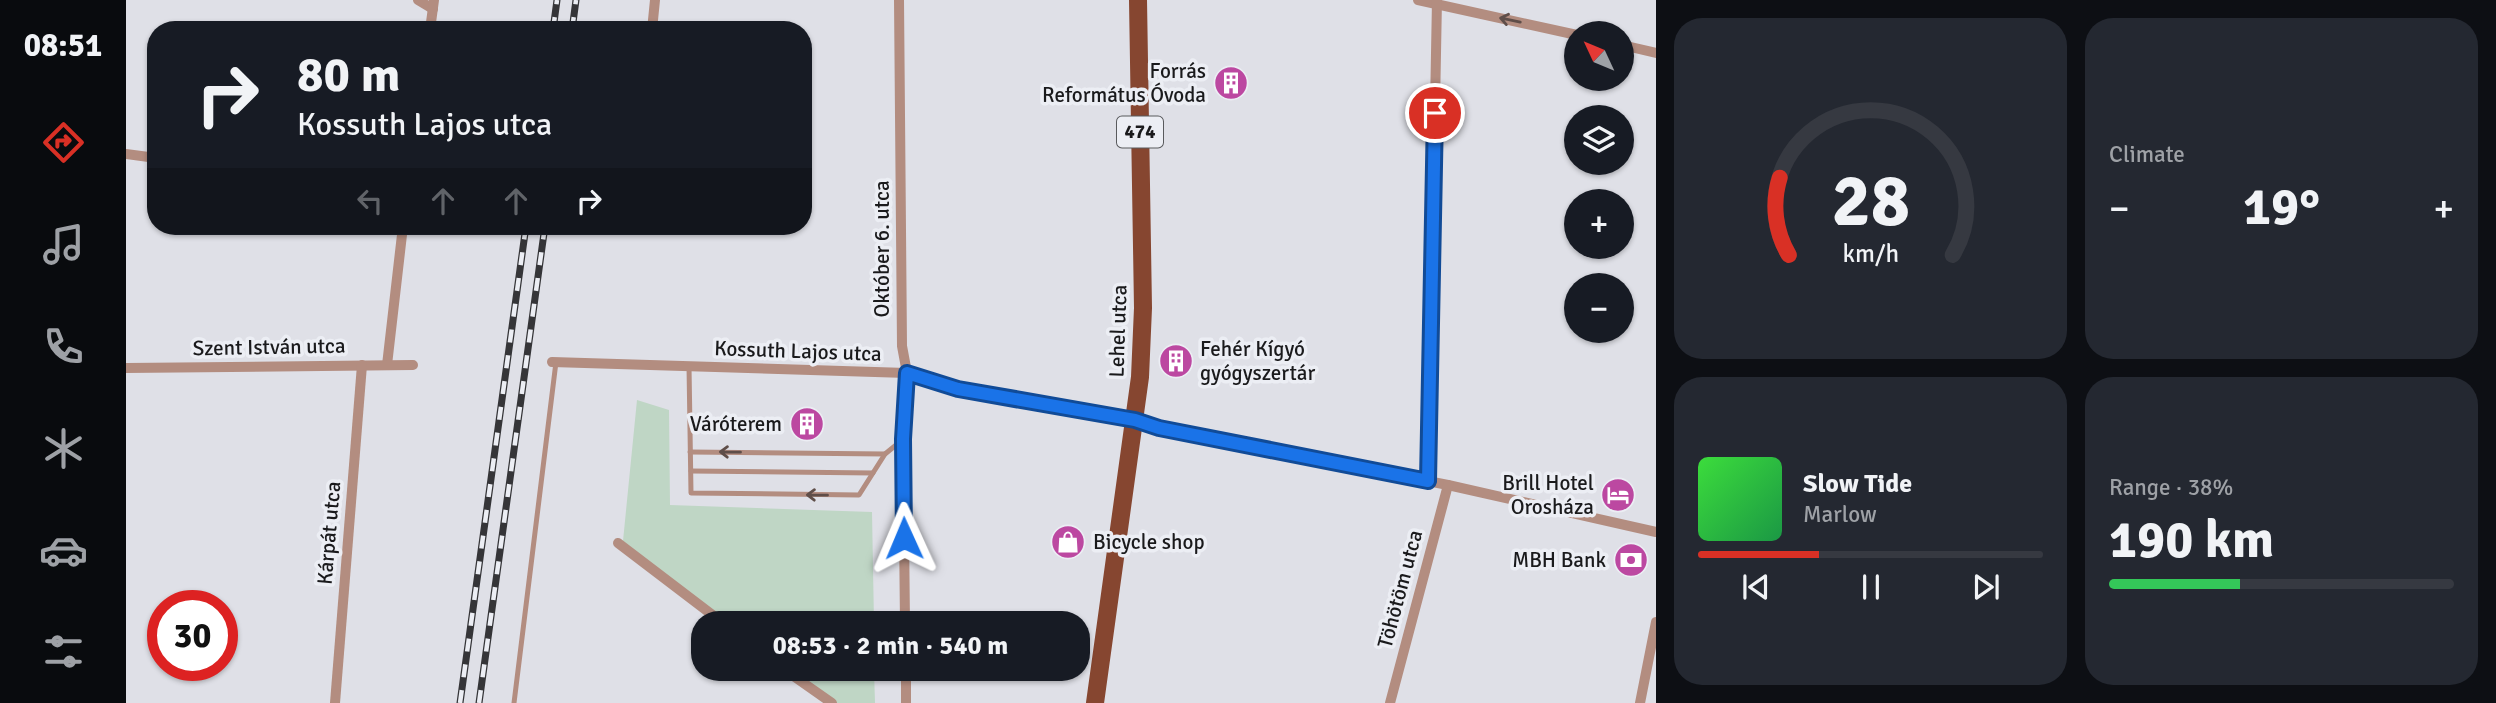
<!DOCTYPE html>
<html lang="en">
<head>
<meta charset="utf-8">
<style>
	body { margin:0; font-family:Signika,sans-serif; background:#242831; color:#f1f3f6; height:100vh; display:flex; flex-direction:column; font-size:26px; white-space:nowrap }
	* { box-sizing:border-box; margin:0 }
	p { font-size:23px; color:#9ea1a6 }
	.icon { flex:none; width:38px; height:38px; fill:none; stroke:currentColor; stroke-width:2; stroke-linecap:round; stroke-linejoin:round }
	.map { position:relative; flex:1; overflow:hidden }
	.panel { display:flex; flex-direction:column; gap:18px; padding:18px; background:#0d0f14; width:840px }
	.panel>* { flex:none }
	.banner { position:absolute; left:21px; top:21px; width:665px; height:214px; border-radius:28px; box-shadow:0 2px 5px #0004; background:#171b24; color:#f1f3f6; overflow:hidden }
	.needle { width:46px; rotate:314deg }
	.tools { position:absolute; left:1438px; top:21px; display:grid; gap:14px }
	.tools a { display:grid; place-items:center; width:70px; height:70px; border-radius:50%; background:#171b24; box-shadow:0 2px 5px #0004; font-size:35px }
	.speed { position:absolute; left:21px; top:590px; display:flex; gap:14px; font-size:35px; font-weight:700; text-align:center }
	.speed>* { display:grid; place-content:center; width:91px; height:91px; border-radius:50%; background:#171b24; box-shadow:0 2px 5px #0004; line-height:1 }
	.speed .limit { border:10px solid #d22; background:#fff; color:#111 }
	.pin { position:absolute; display:grid; place-items:center; width:60px; height:60px; color:#fff; margin:-30px; border:4px solid #fff; border-radius:50%; box-shadow:0 2px 7px #0007 }
	.me { position:absolute; width:77px; margin:-38px; rotate:359deg; stroke-linejoin:round; filter:drop-shadow(0 0 5px #0008) }
	.turn { display:flex; align-items:center; gap:24px; height:147px; padding:0 35px; font-size:32px }
	.turn .icon { width:91px; height:91px; stroke-width:2.5 }
	.turn b { display:block; font-size:49px; line-height:60px }
	.lanes { display:flex; align-items:center; height:66px; padding:0 35px; background:#0003; justify-content:center; gap:35px; direction:ltr }
	.lanes .off { opacity:.35 }
	.big { font-size:52px; font-weight:800; line-height:1.1 }
	.panel .card { flex:1; display:flex; flex-direction:column; justify-content:center; gap:10px; min-width:0; padding:0 24px; border-radius:28px; background:#242831 }
	.panel .dial { align-items:center; gap:0 }
	.dial svg { height:182px; overflow:visible; fill:none; stroke:#363941; stroke-width:7; stroke-linecap:round; text-anchor:middle }
	.dial text { fill:#f1f3f6; stroke:none }
	.song { display:flex; align-items:center; gap:21px }
	.cover { width:84px; height:84px; border-radius:10px; background:linear-gradient(135deg,hsl(120 70% 55%),hsl(140 70% 35%)) }
	.played { height:7px; border-radius:4px; background:linear-gradient(90deg,#d93025 35%,#363941 35%) }
	.keys { display:flex; justify-content:space-around; direction:ltr }
	.heat { display:flex; justify-content:space-between; align-items:center; font-size:38px; direction:ltr }
	.charge { height:10px; border-radius:5px; background:linear-gradient(90deg,#34c759 38%,#363941 0) }
	.panel .tiles { flex:1; display:grid; gap:18px; grid-template-columns:repeat(2,1fr) }
	.trip { position:absolute; left:565px; top:611px; width:399px; height:70px; border-radius:28px; background:#171b24; box-shadow:0 2px 5px #0004; font-weight:800; line-height:70px; text-align:center }
	main { display:flex; flex:1; min-height:0 }
	.tabs { display:flex; flex-direction:column; width:126px; justify-content:space-around; align-items:center; background:#090b0e; color:#9ea1a6 }
	.tabs .icon { width:49px; height:49px }
	.tabs .active { color:#d93025 }
	.tabs b { font-size:32px; color:#f1f3f6 }
	.map>svg:first-child { display:block }
	.green { fill:#bfd6c5 }
	.lines { fill:none; stroke-linecap:round; stroke-linejoin:round }
	.service { stroke:#b38d80; stroke-width:5 }
	.minor { stroke:#b38d80; stroke-width:10 }
	.primary { stroke:#864630; stroke-width:18 }
	.rail-casing { stroke:#353538; stroke-width:7 }
	.rail { stroke:#eceef4; stroke-width:4.5; stroke-dasharray:13; stroke-linecap:butt }
	.oneway { stroke:#5f4e49 }
	.route-casing { stroke:#114b97; stroke-width:18 }
	.route { stroke:#1a73e8; stroke-width:12 }
	.labels { text-anchor:middle; dominant-baseline:central; stroke-width:7; stroke-linejoin:round; paint-order:stroke }
	.shield { fill:#eceef4; stroke:#595a5d; stroke-width:2 }
	.shield-label { font-size:19px; font-weight:bold; fill:#1a1a1c }
	.poi-label { font-size:21px; fill:#1a1a1c; stroke:#eceef4; text-anchor:end }
	.street-label { font-size:21px; fill:#1a1a1c; stroke:#eceef4 }
</style>
</head>
<body>
<main>
<nav class="tabs">
<b>08:51</b>
<svg class="icon active" aria-label="directions" viewBox="0 0 24 24"><path d="M12 3l9 9-9 9-9-9zM9 14v-3h6M13 9l2 2-2 2"/></svg>
<svg class="icon" aria-label="music" viewBox="0 0 24 24"><path d="M9 18V5l10-2v13"/><circle cx="6" cy="18" r="3"/><circle cx="16" cy="16" r="3"/></svg>
<svg class="icon" aria-label="phone" viewBox="0 0 24 24"><path d="M5 4h4l2 5-3 2q2 4 5 5l2-3 5 2v4C11 20 4 13 5 4z"/></svg>
<svg class="icon" aria-label="climate" viewBox="0 0 24 24"><path d="M12 3v18M4 7l16 10M4 17L20 7"/></svg>
<svg class="icon" aria-label="car" viewBox="0 0 24 24"><path d="M5 17H2v-5l4-1 3-4h7l3 4 3 1v5h-3M9 17h6M6 11h13"/><circle cx="7" cy="17" r="2"/><circle cx="17" cy="17" r="2"/></svg>
<svg class="icon" aria-label="filters" viewBox="0 0 24 24"><path d="M4 7h16M4 17h16"/><circle cx="9" cy="7" r="2"/><circle cx="15" cy="17" r="2"/></svg>
</nav>
<div class="map">
<svg width="1530" height="703" viewBox="0 0 1530 703">
	<rect width="100%" height="100%" fill="#dfe0e7"/>
	<g class="green">
		<polygon points="511,400 543,410 544,505 746,512 748,623 603,623 497,541"/>
		<polygon points="662,669 748,669 749,703 706,703"/>
	</g>
	<g class="lines">
		<g class="service">
			<polyline points="563,366 565,493 733,495 759,454 775,441"/>
			<polyline points="564,452 759,454"/>
			<polyline points="565,471 747,473"/>
			<polyline points="388,703 430,362"/>
		</g>
		<g class="minor">
			<polyline points="292,0 307,9"/>
			<polyline points="773,0 776,346 781,373 777,439 779,623"/>
			<polyline points="1292,0 1451,35"/>
			<polyline points="304,30 308,0"/>
			<polyline points="526,30 529,0"/>
			<polyline points="1496,45 1530,53"/>
			<polyline points="0,154 30,158"/>
			<polyline points="426,362 781,373 832,389 1009,420 1033,428 1322,485 1530,532"/>
			<polyline points="261,365 277,226"/>
			<polyline points="0,368 287,365"/>
			<polyline points="1302,481 1311,0"/>
			<polyline points="492,543 597,623"/>
			<polyline points="656,668 706,703"/>
			<polyline points="780,668 780,703"/>
			<polyline points="209,703 236,365"/>
			<polyline points="1264,703 1322,485"/>
			<polyline points="1514,703 1530,622"/>
		</g>
		<polyline class="primary" points="969,703 1014,377 1017,308 1012,0"/>
		<g class="rail-casing">
			<g id="rail">
				<polyline points="427,30 431,0"/>
				<polyline points="446,30 450,0"/>
				<polyline points="334,703 400,226"/>
				<polyline points="353,703 419,226"/>
			</g>
		</g>
		<use href="#rail" class="rail"/>
	</g>
	<defs><path id="oneway-shaft" d="M-6 0H5M1.5-3L5.5 0L1.5 3" fill="none" stroke-width="1.6" stroke-linecap="round" stroke-linejoin="round" transform="scale(1.75)"/></defs>
	<g class="oneway">
		<use href="#oneway-shaft" transform="translate(1384 20) rotate(-168)"/>
		<use href="#oneway-shaft" transform="translate(604 452) rotate(-179)"/>
		<use href="#oneway-shaft" transform="translate(691 495) rotate(-179)"/>
	</g>
	<g class="lines">
		<g class="route-casing">
			<polyline id="route" points="778,538 777,439 781,373 832,389 1009,420 1033,428 1302,481 1309,113"/>
		</g>
		<use href="#route" class="route"/>
	</g>
	<defs>
		<g id="building-disc" transform="scale(1.75)"><circle r="9.5" fill="#bc48a1" stroke="#eceef4"/><path d="M-4-6H4V6H1V3H-1V6H-4ZM-2.5-4.3h1.7v1.8h-1.7ZM.8-4.3h1.7v1.8H.8ZM-2.5-1h1.7V.8h-1.7ZM.8-1h1.7V.8H.8Z" fill="#fff"/></g>
		<g id="hotel-disc" transform="scale(1.75)"><circle r="9.5" fill="#bc48a1" stroke="#eceef4"/><path d="M-6-4.5h1.5V1H6V5H4.5V3h-9V5H-6ZM-4 0a1.8 1.8 0 1 1 3.6 0ZM.5 0V-2.5h3Q6-2.5 6 0Z" fill="#fff"/></g>
		<g id="shop-disc" transform="scale(1.75)"><circle r="9.5" fill="#bc48a1" stroke="#eceef4"/><path d="M-5-2.5h2.3a2.7 3.5 0 0 1 5.4 0H5L5.5 6h-11ZM-1.5-2.5h3a1.5 2.3 0 0 0-3 0Z" fill="#fff"/></g>
		<g id="bank-disc" transform="scale(1.75)"><circle r="9.5" fill="#bc48a1" stroke="#eceef4"/><path d="M-6-4H6V4H-6ZM0-2.3a2.3 2.3 0 1 0 0 4.6a2.3 2.3 0 1 0 0-4.6Z" fill="#fff"/></g>
	</defs>
	<g fill-rule="evenodd">
		<use href="#building-disc" x="1105" y="83"/>
		<use href="#building-disc" x="1050" y="361"/>
		<use href="#building-disc" x="681" y="424"/>
		<use href="#hotel-disc" x="1492" y="495"/>
		<use href="#shop-disc" x="942" y="542"/>
		<use href="#bank-disc" x="1505" y="560"/>
	</g>
	<g class="labels">
		<rect class="shield" x="991" y="116.5" width="46" height="31" rx="5"/>
		<g class="shield-label">
			<text x="1014" y="132">474</text>
		</g>
		<g class="poi-label">
			<text x="1080" y="71">Forrás<tspan x="1080" dy="24">Református Óvoda</tspan></text>
			<text x="1074" y="349" text-anchor="start">Fehér Kígyó<tspan x="1074" dy="24">gyógyszertár</tspan></text>
			<text x="656" y="424">Váróterem</text>
			<text x="1468" y="483">Brill Hotel<tspan x="1468" dy="24">Orosháza</tspan></text>
			<text x="967" y="542" text-anchor="start">Bicycle shop</text>
			<text x="1480" y="560">MBH Bank</text>
		</g>
		<g class="street-label">
			<text transform="translate(756 249) rotate(-90)">Október 6. utca</text>
			<text transform="translate(992 331) rotate(-88)">Lehel utca</text>
			<text transform="translate(143 347) rotate(-1)">Szent István utca</text>
			<text transform="translate(672 351) rotate(2)">Kossuth Lajos utca</text>
			<text transform="translate(203 533) rotate(-85)">Kárpát utca</text>
			<text transform="translate(1274 589) rotate(-75)">Töhötöm utca</text>
		</g>
	</g>
</svg>
<div class="tools">
<a><svg class="needle" viewBox="-14 -14 28 28"><path d="M0-13l5 13h-10z" fill="#e53935"/><path d="M0 13l5-13h-10z" fill="#9ea1a6"/></svg></a>
<a><svg class="icon" aria-label="layers" viewBox="0 0 24 24"><path d="M12 4l9 5-9 5-9-5zM3 14l9 5 9-5"/></svg></a>
<a>+</a>
<a>−</a>
</div>
<div class="speed"><div class="limit">30</div></div>
<div class="pin" style="left:1309px;top:113px;background:#d93025"><svg class="icon" aria-label="arrive" viewBox="0 0 24 24"><path d="M6 21V4h12l-3 4 3 4H6"/></svg></div>
<svg class="me" style="left:778px;top:538px" viewBox="-20 -20 40 40"><path d="M0-17L14 15 0 8-14 15z" fill="#1a73e8" stroke="#fff" stroke-width="4"/></svg>
<div class="trip">08:53 · 2 min · 540 m</div>
<div class="banner">
<div class="turn"><svg class="icon" aria-label="right" viewBox="0 0 24 24"><path d="M7 20v-9h11M14 6l5 5-5 5"/></svg><div><b>80 m</b>Kossuth Lajos utca</div></div>
<div class="lanes"><svg class="icon off" aria-label="left" viewBox="0 0 24 24"><path d="M17 20v-9H6M10 6l-5 5 5 5"/></svg><svg class="icon off" aria-label="ahead" viewBox="0 0 24 24"><path d="M12 20V5M6 11l6-6 6 6"/></svg><svg class="icon off" aria-label="ahead" viewBox="0 0 24 24"><path d="M12 20V5M6 11l6-6 6 6"/></svg><svg class="icon" aria-label="right" viewBox="0 0 24 24"><path d="M7 20v-9h11M14 6l5 5-5 5"/></svg></div>
</div>
</div>
<section class="panel">
<div class="tiles">
<div class="card dial"><svg viewBox="0 0 100 80">
<path d="M14 69A42 42 0 1 1 86 69"/>
<path d="M14 69A42 42 0 0 1 10 35" stroke="#d93025"/>
<text x="50" y="56" font-size="32" font-weight="700">28</text>
<text x="50" y="72" font-size="11">km/h</text>
</svg></div>
<div class="card"><p>Climate</p>
<div class="heat"><a>−</a><b class="big">19°</b><a>+</a></div>
</div>
<div class="card">
<div class="song"><i class="cover"></i><div><b>Slow Tide</b><p>Marlow</p></div></div>
<div class="played"></div>
<div class="keys"><svg class="icon" aria-label="previous" viewBox="0 0 24 24"><path d="M18 5L8 12l10 7zM5 5v14"/></svg><svg class="icon" aria-label="pause" viewBox="0 0 24 24"><path d="M8 5v14M16 5v14"/></svg><svg class="icon" aria-label="next" viewBox="0 0 24 24"><path d="M6 5l10 7-10 7zM19 5v14"/></svg></div>
</div>
<div class="card"><p>Range · 38%</p><b class="big">190 km</b><div class="charge"></div></div>
</div>
</section>
</main>
</body>
</html>
